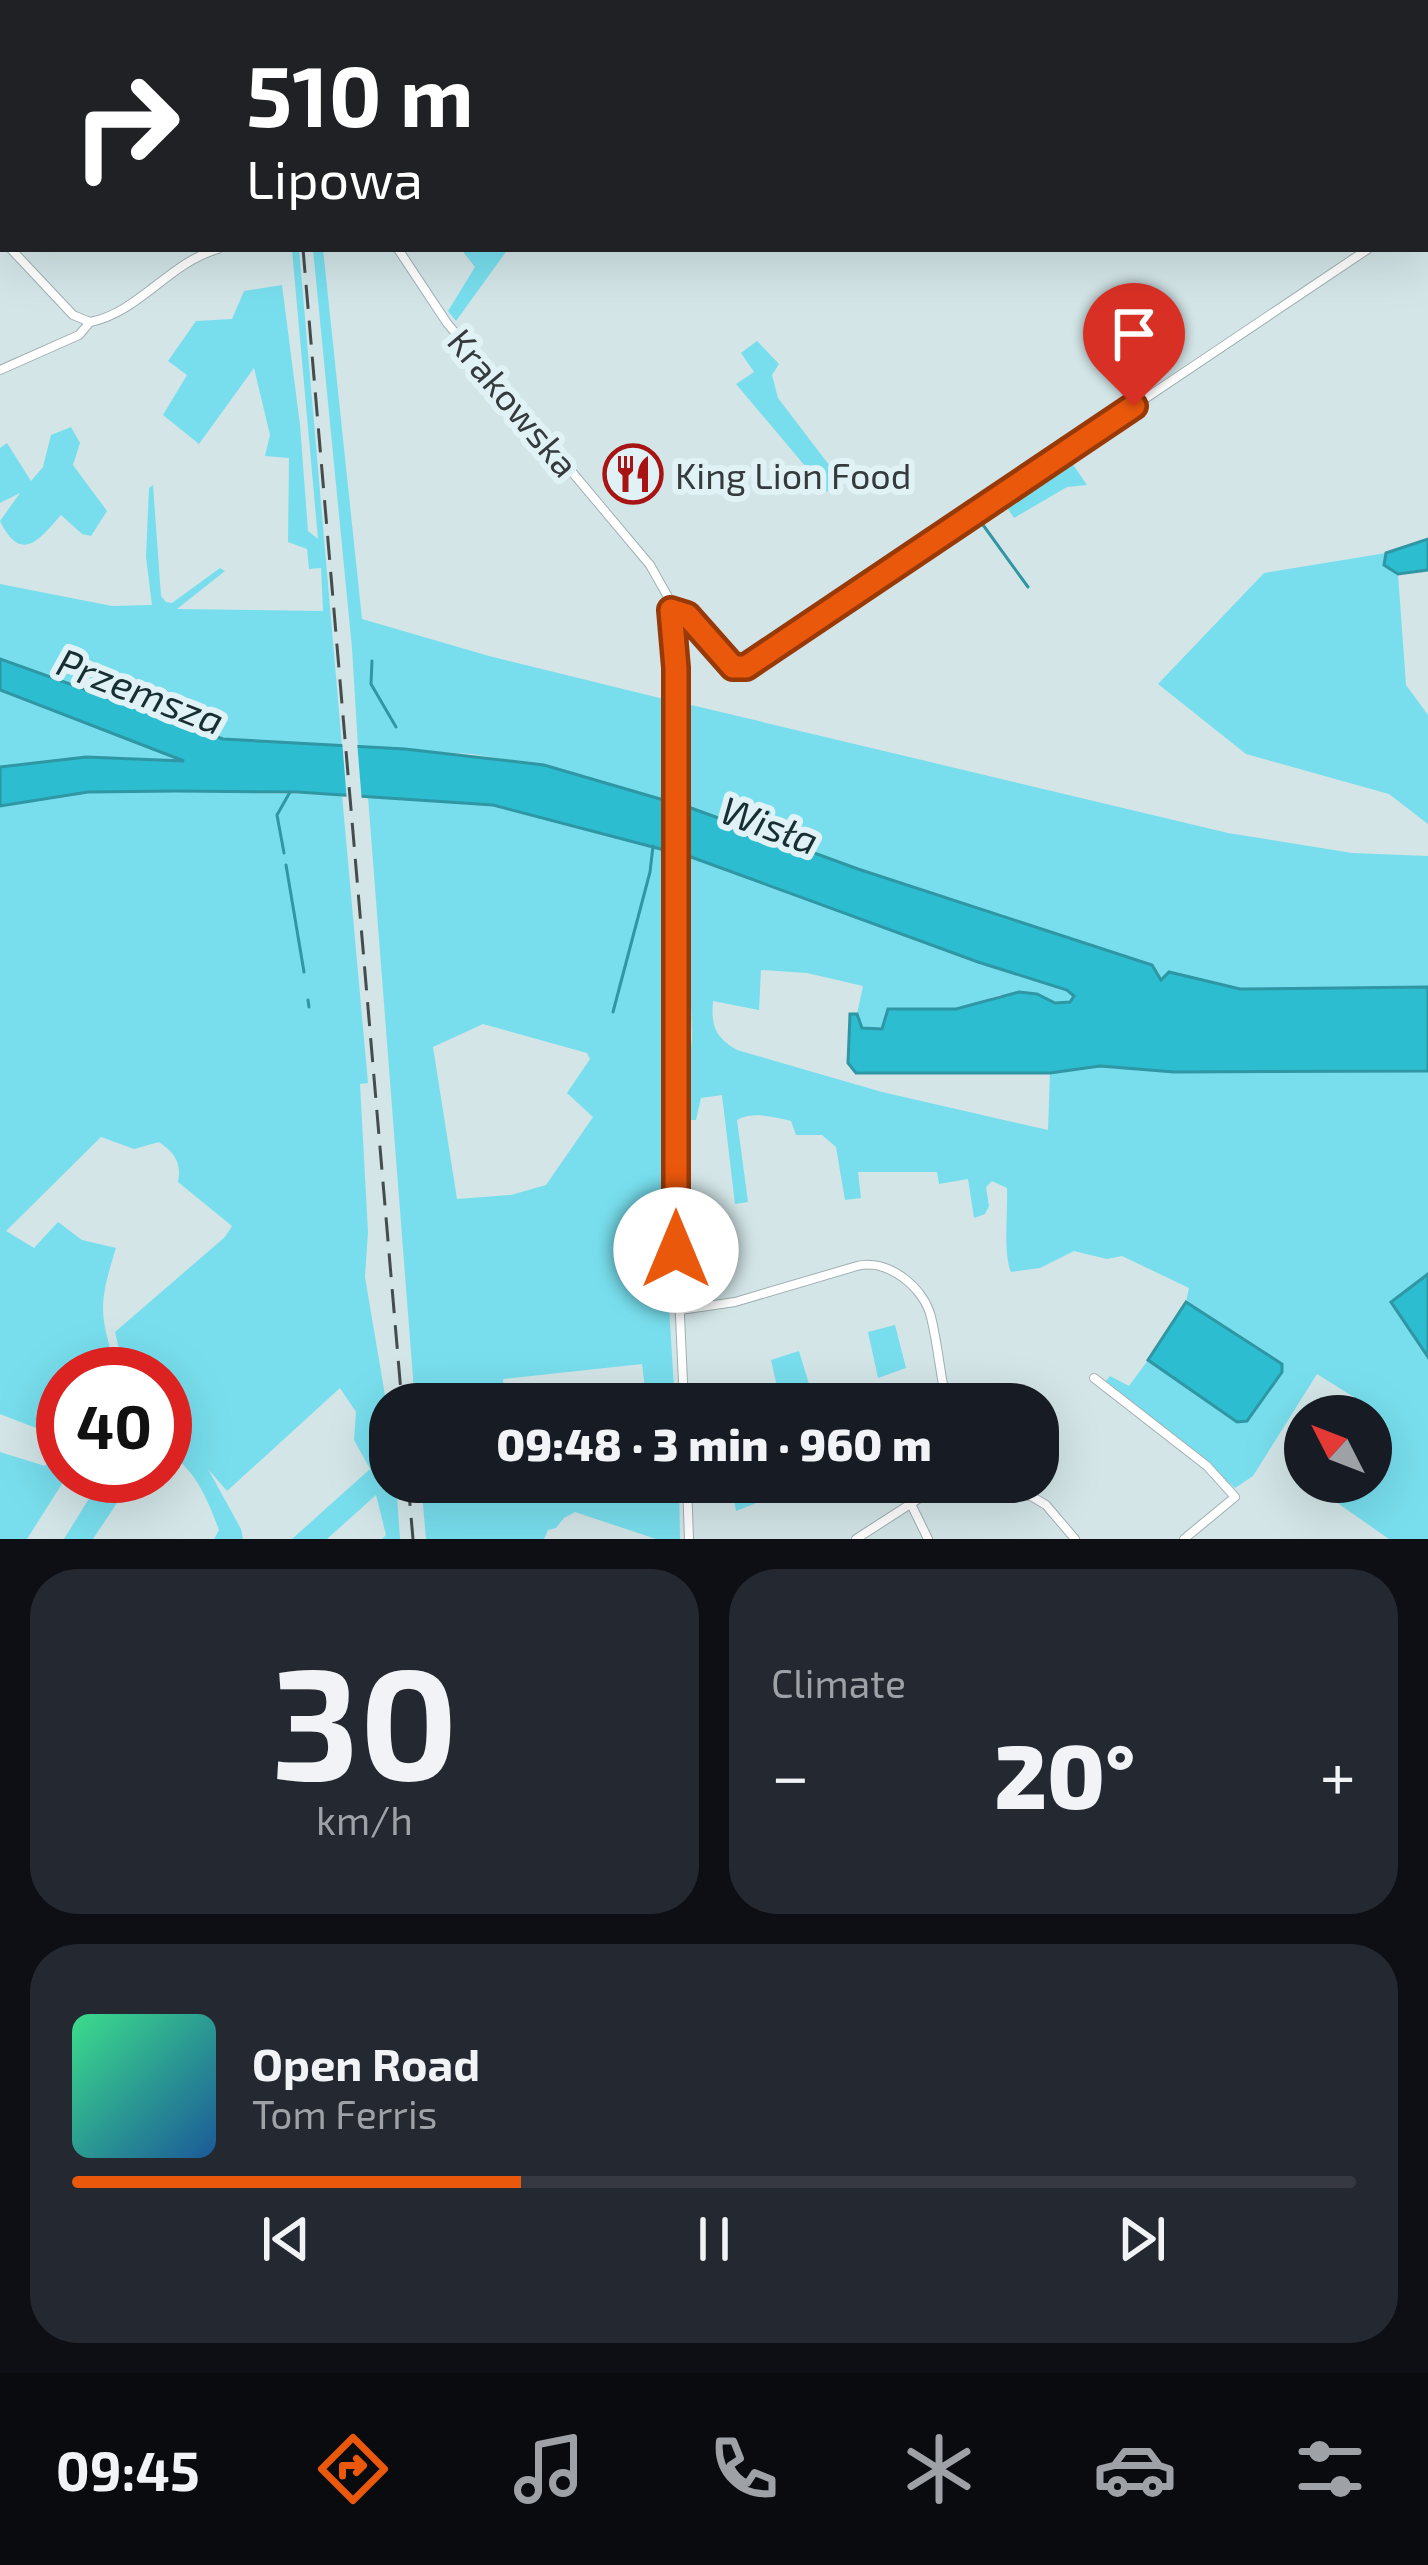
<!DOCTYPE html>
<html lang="en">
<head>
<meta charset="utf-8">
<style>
	body { margin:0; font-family:"Exo 2",sans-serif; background:#242831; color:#f1f3f6; height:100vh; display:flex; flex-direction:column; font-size:45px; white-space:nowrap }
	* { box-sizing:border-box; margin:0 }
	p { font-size:39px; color:#9ea1a6 }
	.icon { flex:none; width:66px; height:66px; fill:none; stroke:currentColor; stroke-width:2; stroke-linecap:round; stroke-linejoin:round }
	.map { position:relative; height:1539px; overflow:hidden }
	.drawer { display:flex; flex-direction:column; gap:30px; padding:30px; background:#0d0f14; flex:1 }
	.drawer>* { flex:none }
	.guide { position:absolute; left:0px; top:0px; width:1428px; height:252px; box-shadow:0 12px 48px #0002; background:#202124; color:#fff; overflow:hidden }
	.needle { width:78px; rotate:312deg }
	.tools { position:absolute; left:1284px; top:1395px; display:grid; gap:24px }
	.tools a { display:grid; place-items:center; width:108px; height:108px; border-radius:50%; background:#171b24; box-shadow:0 12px 48px #0002; font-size:60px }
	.speed { position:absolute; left:36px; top:1347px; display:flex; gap:24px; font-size:60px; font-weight:700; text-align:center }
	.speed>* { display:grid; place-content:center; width:156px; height:156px; border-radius:50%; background:#171b24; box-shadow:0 12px 48px #0002; line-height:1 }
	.speed .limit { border:18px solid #d22; background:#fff; color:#111 }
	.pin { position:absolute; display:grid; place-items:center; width:102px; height:102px; color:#fff; margin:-123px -51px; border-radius:50% 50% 50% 0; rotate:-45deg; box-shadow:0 0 12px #0007 }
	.pin .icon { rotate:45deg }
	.me { position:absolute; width:132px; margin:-66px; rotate:0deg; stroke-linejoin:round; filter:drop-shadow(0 0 9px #0008) }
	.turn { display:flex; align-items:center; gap:42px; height:252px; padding:0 48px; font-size:54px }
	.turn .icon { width:156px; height:156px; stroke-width:2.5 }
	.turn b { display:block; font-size:84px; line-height:102px }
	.big { font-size:90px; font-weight:800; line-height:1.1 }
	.drawer .card { flex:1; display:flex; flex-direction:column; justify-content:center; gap:18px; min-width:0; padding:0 42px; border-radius:48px; background:#242831 }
	.drawer .dial { align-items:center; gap:0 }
	.dial b { font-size:156px; line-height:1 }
	.song { display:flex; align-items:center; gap:36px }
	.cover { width:144px; height:144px; border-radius:18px; background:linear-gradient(135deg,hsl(150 70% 55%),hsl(210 70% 35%)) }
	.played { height:12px; border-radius:6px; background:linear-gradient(90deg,#ea580c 35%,#363941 35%) }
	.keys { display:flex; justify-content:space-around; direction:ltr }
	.heat { display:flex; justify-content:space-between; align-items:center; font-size:66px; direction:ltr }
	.drawer .tiles { flex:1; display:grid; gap:30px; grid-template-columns:1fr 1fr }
	.card:last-child { grid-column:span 2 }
	.trip { position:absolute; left:369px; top:1383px; width:690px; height:120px; border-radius:48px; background:#171b24; box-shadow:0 12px 48px #0002; font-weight:800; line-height:120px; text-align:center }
	.tab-bar { display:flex; height:192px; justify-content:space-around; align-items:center; background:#090b0e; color:#9ea1a6 }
	.tab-bar .icon { width:84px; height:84px }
	.tab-bar .selected { color:#ea580c }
	.tab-bar b { font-size:54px; color:#f1f3f6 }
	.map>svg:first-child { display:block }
	.green { fill:#78deed; fill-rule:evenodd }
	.water { fill:#2cbdd0; stroke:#2f96a4; stroke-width:3 }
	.pier { fill:#d3e5e7 }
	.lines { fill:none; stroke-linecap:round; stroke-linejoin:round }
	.stream { stroke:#2f96a4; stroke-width:3 }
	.minor-casing { stroke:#a0b0b3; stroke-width:10 }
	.minor { stroke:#fff; stroke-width:8 }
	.rail { stroke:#454c4d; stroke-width:3; stroke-dasharray:24 12; stroke-linecap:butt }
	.route-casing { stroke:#983908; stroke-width:30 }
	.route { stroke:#ea580c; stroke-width:21 }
	.labels { text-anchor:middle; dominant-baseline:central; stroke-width:12; stroke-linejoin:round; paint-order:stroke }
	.street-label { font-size:36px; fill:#353b3c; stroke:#e0f2f5 }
	.poi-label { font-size:36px; fill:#353b3c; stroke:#e0f2f5; text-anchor:start }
	.water-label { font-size:39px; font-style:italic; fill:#172e32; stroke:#e0f2f5 }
</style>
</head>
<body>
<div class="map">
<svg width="1428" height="1539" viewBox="0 0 1428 1539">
	<rect width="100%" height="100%" fill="#d3e5e7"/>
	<g class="green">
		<polygon points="299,249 342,746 223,739 0,659 0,584 112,606 152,605 146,557 149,488 153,485 161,596 166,602 172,603 220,568 225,571 177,609 323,611 321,568 309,569 307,549 288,542 289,458 265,456 270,435 254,368 199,444 163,415 187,375 168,361 196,321 232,319 244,291 282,285 300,425 308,531 318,539 292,250"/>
		<polygon points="313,249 323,249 362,619 489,656 668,700 668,801 544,765 471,754 358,747 352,648"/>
		<polygon points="461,249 508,249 456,321 448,311 475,267"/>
		<polygon points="757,341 779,364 772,375 778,398 839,478 827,492 736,384 754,372 741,353"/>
		<path d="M 71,427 L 80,443 L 73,465 L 107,511 L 91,536 L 82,534 L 61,515 C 39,540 21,564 0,521 L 20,493 L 0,503 L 0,448 L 7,443 L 31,481 L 43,467 L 51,435 Z"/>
		<polygon points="1067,456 1087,485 1067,487 1014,518 1002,500"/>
		<polygon points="1386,553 1384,565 1398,574 1406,685 1428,715 1428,824 1389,794 1246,754 1158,684 1264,573"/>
		<polygon points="0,690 181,757 185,762 86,757 0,767"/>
		<polygon points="687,704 1228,833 1352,853 1428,856 1428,987 1240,989 1169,972 1161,981 1152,965 858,869 684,806"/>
		<path d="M 176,791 L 342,795 L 368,1083 L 360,1084 L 368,1232 L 365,1277 L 390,1425 L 390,1482 L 396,1482 L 400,1539 L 382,1539 L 386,1535 L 376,1495 L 327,1539 L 292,1539 L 370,1469 L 354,1440 L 356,1412 L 340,1388 L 227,1491 L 208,1469 L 241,1529 L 243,1539 L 214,1539 L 219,1530 C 208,1500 194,1466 165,1451 L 165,1374 L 125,1374 L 115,1332 L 225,1237 L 232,1226 L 178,1182 C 182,1163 174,1152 159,1142 L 134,1149 L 101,1137 L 6,1231 L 34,1248 L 58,1222 L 82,1240 L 116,1248 C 97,1308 100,1315 118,1374 L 63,1374 L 63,1476 L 67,1476 L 27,1539 L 0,1539 L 0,1452 L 45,1466 L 59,1437 L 0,1414 L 0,806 L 88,792 Z"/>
		<path d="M 368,797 L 492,805 L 668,850 L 661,1072 L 663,1210 L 675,1404 L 647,1404 L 642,1364 L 503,1379 L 505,1404 L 415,1404 ZM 483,1024 L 587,1053 L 590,1059 L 567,1093 L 593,1117 L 546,1185 L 511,1195 L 457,1199 L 433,1047 Z"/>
		<path d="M 684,855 L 978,962 L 1067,990 L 1075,996 L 1070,1002 L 1055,1003 L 1037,994 L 1000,995 L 956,1009 L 889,1009 L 883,1029 L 862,1028 L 857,1014 L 863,986 L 807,973 L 761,970 L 759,1010 L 713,1001 C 711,1026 715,1037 737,1050 L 882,1092 L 1048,1130 L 1050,1073 L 1100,1066 L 1174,1072 L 1428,1071 L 1428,1274 L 1391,1302 L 1428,1357 L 1428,1539 L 1389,1539 L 1313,1486 L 1316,1482 L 1371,1482 L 1371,1416 L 1358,1416 L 1365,1404 L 1317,1374 L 1253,1476 L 1235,1488 L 1106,1381 L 1110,1376 L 1129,1386 L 1148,1360 L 1242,1423 L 1282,1368 L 1186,1302 L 1189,1288 L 1122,1256 L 1107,1259 L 1074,1251 L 1040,1268 L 1011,1272 C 1003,1254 1008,1212 1007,1188 L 992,1181 L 986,1187 L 989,1206 L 985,1214 L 974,1218 L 968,1179 L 939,1184 L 937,1172 L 858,1172 L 861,1198 L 845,1200 L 836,1147 L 822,1135 L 796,1135 L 791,1121 C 773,1117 753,1111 737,1120 L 748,1202 L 735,1204 L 722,1095 L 701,1098 L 696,1120 L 685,1120 L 692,1037 L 690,971 L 682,969 Z"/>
		<polygon points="895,1325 906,1368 878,1378 868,1332"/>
		<polygon points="799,1351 815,1404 781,1404 771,1360"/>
		<polygon points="103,1476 135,1476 93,1539 64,1539"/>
		<polygon points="421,1482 679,1482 680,1539 656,1539 575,1512 564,1518 556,1528 548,1530 544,1539 426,1539"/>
		<polygon points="731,1482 770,1482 774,1496 736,1511"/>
	</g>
	<g class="water">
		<polygon points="1428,539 1428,570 1398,574 1384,565 1386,553"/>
		<polygon points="0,659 223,739 405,749 544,765 691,808 858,869 1152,965 1161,980 1169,972 1240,989 1428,987 1428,1071 1174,1072 1100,1066 1050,1073 856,1073 848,1063 850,1014 857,1014 862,1028 882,1029 888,1009 956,1009 1019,992 1037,994 1055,1003 1070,1002 1074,996 1067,990 978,962 691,857 493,805 297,792 176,791 88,792 0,806 0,767 86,757 184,761 0,690"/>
		<polygon points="1428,1274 1428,1357 1391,1302"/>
		<polygon points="1186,1302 1282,1364 1282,1372 1247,1421 1237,1422 1148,1360"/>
	</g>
	<polygon class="pier" points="342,740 357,741 362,803 347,802"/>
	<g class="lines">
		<g class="stream">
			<polyline points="978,518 1028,587"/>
			<polyline points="372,661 371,684 396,727"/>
			<polyline points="284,853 277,815 290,792"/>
			<polyline points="286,865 304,972"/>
			<polyline points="308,1000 309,1007"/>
			<polyline points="613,1012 650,872 653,846"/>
		</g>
		<g class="minor-casing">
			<g id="minor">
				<polyline points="339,0 339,3"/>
				<polyline points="1425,213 1428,211"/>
				<polyline points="0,237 3,240"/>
				<path d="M 11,249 L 73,315 L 90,322 C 138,313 170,262 218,249"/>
				<polyline points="398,249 447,323 650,565 668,597 675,623 677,1250 684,1404"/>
				<polyline points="0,370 79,335 90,322"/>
				<polyline points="673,610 687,615 733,667 745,667 1368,249"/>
				<path d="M 680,1310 L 735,1302 L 857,1266 C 887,1258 924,1287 931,1317 C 938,1345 940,1375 947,1404"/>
				<polyline points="1094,1378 1207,1466 1235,1497 1184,1539"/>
				<polyline points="687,1482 689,1539"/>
				<polyline points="911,1504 928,1539"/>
				<polyline points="856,1539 929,1492 946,1487 1031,1496 1046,1505 1075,1539"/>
			</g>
		</g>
		<use href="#minor" class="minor"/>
		<g class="rail">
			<polyline points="250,0 251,3"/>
			<polyline points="303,249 402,1404"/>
			<polyline points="408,1482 413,1539"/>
		</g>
	</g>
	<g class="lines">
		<g class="route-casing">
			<polyline id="route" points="676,1250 676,668 671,610 687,615 733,667 746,667 1134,406"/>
		</g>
		<use href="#route" class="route"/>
	</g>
	<defs>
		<g id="restaurant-ring" transform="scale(3)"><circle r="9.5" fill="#e0f2f5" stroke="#a81413" stroke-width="1.5"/><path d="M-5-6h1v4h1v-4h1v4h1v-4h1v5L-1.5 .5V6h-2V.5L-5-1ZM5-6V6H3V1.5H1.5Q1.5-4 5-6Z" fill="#a81413"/></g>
	</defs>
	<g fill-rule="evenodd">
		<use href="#restaurant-ring" x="633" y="474"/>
	</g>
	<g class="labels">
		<g class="street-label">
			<text transform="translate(514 402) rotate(50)">Krakowska</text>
		</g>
		<g class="poi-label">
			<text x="675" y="474">King Lion Food</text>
		</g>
		<g class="water-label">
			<text transform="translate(141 690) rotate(21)">Przemsza</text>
			<text transform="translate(770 824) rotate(20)">Wisła</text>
		</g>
	</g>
</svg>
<div class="tools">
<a><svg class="needle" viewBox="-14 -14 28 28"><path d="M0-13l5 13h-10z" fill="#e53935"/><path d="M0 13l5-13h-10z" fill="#9ea1a6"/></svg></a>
</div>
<div class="speed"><div class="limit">40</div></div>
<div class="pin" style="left:1134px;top:406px;background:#d93025"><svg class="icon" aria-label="arrive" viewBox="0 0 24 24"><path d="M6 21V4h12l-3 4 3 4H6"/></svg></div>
<svg class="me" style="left:676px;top:1250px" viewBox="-20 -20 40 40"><circle r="19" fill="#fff"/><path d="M0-13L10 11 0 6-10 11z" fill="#ea580c"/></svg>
<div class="trip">09:48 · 3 min · 960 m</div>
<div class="guide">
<div class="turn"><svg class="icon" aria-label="right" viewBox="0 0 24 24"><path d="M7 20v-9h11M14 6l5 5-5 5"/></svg><div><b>510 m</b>Lipowa</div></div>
</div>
</div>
<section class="drawer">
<div class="tiles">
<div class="card dial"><b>30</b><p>km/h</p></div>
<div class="card"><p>Climate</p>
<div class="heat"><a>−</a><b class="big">20°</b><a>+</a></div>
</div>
<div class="card">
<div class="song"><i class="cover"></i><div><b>Open Road</b><p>Tom Ferris</p></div></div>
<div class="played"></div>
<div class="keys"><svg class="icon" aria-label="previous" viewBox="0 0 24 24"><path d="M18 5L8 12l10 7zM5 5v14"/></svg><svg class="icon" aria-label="pause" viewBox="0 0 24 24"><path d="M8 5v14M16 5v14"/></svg><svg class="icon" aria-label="next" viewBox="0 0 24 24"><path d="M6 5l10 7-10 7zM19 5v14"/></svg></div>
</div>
</div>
</section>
<nav class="tab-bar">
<b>09:45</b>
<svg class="icon selected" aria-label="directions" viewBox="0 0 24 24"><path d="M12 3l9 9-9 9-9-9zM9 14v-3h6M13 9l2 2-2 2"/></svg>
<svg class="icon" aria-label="music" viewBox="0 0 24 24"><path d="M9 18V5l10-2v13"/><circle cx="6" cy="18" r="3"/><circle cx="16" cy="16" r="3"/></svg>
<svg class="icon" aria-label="phone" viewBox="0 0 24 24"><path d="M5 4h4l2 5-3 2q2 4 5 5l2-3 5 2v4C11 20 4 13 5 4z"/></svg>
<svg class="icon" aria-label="climate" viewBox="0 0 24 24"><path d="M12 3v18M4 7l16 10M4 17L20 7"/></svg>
<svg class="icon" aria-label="car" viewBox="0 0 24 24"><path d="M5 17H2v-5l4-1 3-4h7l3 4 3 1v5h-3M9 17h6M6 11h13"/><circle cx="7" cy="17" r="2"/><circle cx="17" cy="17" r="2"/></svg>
<svg class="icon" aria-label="filters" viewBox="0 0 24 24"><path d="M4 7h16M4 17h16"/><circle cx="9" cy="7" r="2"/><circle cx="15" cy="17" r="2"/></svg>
</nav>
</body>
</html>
